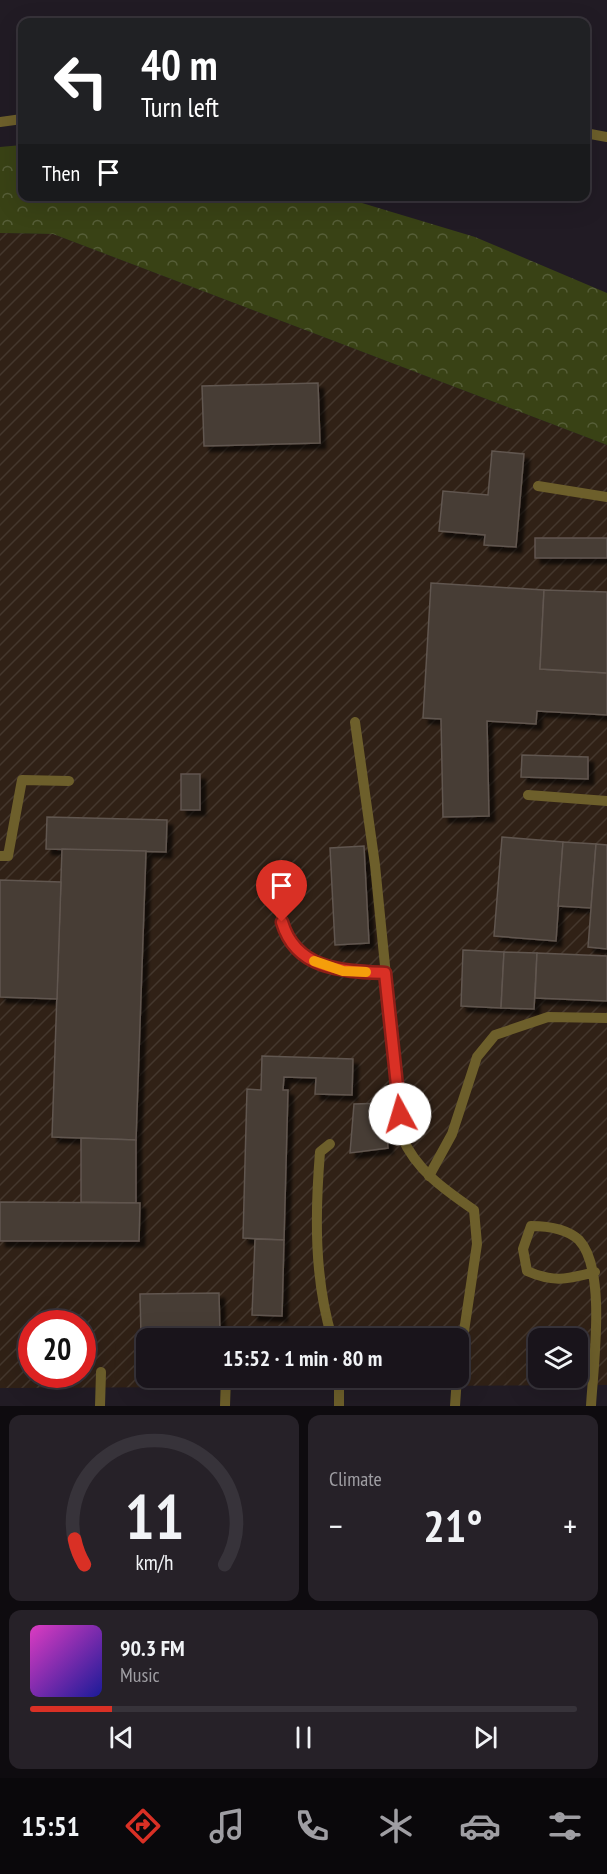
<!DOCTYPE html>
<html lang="en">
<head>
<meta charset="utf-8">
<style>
	body { margin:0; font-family:"PT Sans Narrow",sans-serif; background:#262128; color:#f1f3f6; height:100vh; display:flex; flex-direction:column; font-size:22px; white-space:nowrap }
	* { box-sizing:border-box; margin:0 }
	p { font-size:20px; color:#9f9ea3 }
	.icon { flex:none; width:33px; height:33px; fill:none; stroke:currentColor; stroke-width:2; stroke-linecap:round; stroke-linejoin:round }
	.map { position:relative; height:1406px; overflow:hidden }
	.sheet { display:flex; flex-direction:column; gap:9px; padding:9px; background:#0e0b0f; flex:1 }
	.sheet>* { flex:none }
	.banner { position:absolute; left:18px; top:18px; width:572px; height:183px; border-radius:12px; box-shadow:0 6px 24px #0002,0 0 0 2px #37333a; background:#202124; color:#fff; overflow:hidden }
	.tools { position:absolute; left:528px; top:1328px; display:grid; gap:12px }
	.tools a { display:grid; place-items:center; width:60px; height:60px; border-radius:12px; background:#19141b; box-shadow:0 6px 24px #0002,0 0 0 2px #37333a; font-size:30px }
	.speed { position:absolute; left:18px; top:1310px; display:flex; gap:12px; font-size:30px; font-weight:700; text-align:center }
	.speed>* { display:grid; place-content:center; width:78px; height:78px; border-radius:50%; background:#19141b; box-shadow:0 6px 24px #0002,0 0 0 2px #37333a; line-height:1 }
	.speed .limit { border:9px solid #d22; background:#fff; color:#111 }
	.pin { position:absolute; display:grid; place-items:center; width:51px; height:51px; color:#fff; margin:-62px -26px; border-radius:50% 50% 50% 0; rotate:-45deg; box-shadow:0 0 6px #0007 }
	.pin .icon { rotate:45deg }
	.me { position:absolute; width:66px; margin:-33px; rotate:354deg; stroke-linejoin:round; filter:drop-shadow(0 0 4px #0008) }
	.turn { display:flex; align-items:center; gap:21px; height:126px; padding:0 24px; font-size:27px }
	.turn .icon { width:78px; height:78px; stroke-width:2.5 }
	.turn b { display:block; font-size:42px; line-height:51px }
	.then { display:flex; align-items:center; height:57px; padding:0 24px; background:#0003; gap:12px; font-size:22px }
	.big { font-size:45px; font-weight:800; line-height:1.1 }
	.sheet .tile { flex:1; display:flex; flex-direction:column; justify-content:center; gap:9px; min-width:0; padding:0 21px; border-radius:12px; background:#262128 }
	.sheet .dial { align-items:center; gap:0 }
	.dial svg { height:156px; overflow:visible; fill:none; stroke:#37333a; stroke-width:7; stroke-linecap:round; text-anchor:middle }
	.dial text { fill:#f1f3f6; stroke:none }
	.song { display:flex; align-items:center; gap:18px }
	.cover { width:72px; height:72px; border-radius:9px; background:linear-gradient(135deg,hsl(310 70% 55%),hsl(240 70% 35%)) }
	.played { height:6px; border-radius:3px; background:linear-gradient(90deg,#d93025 15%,#37333a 15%) }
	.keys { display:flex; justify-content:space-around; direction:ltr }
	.heat { display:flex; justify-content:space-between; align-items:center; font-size:33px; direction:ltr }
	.sheet .tiles { flex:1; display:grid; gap:9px; grid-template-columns:1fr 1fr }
	.tile:last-child { grid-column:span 2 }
	.trip { position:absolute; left:136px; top:1328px; width:333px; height:60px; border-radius:12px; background:#19141b; box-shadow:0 6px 24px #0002,0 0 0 2px #37333a; font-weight:800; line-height:60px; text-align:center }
	.dock { display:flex; height:96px; justify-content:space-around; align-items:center; background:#0a080b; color:#9f9ea3 }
	.dock .icon { width:42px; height:42px }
	.dock .selected { color:#d93025 }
	.dock b { font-size:27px; color:#f1f3f6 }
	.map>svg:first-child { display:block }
	.industrial { fill:url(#industrial-furrows); fill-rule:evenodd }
	.forest { fill:url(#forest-crowns) }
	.building { fill:#463c35; stroke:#61564f; stroke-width:1.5; filter:url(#shadow) }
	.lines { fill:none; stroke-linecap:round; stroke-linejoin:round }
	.lane { stroke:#6d5f2b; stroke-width:10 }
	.route-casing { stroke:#8d1f18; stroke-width:15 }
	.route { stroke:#d93025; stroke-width:10 }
	.slow { stroke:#f59e0b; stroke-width:10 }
</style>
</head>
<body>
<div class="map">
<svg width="607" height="1406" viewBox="0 0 607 1406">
	<defs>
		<pattern id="industrial-furrows" width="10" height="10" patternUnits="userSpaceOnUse" patternTransform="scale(1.5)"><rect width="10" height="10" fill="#302116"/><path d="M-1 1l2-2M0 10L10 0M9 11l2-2" fill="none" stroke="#44372d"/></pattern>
		<pattern id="forest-crowns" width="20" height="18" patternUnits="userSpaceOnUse" patternTransform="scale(1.5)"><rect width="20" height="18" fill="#394215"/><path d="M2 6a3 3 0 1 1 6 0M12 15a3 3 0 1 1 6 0" fill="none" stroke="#565e38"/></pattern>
		<filter id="shadow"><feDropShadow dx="5.5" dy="5.5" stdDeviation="1.5" flood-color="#0009"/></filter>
	</defs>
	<rect width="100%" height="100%" fill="#211b24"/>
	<path class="industrial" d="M 0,233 L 53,234 L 607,445 L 607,1385 L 0,1388 ZM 32,1323 L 82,1323 L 82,1374 L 32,1374 ZM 147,1338 L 459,1338 L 459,1377 L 147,1377 ZM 538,1338 L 578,1338 L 578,1377 L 538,1377 Z"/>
	<polygon class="forest" points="22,145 22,196 342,197 475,237 607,293 607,445 53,234 0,233 0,147"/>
	<g class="building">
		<polygon points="318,383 320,443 204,446 202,386"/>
		<polygon points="492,451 524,454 516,547 484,545 485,535 439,531 443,491 488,495"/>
		<rect x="535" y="538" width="72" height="20"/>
		<polygon points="431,583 544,590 540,669 607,673 607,715 537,711 536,724 487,721 489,816 443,817 441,719 423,718"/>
		<polygon points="544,590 607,592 607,673 540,669"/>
		<polygon points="522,755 588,757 588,779 521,777"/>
		<rect x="181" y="774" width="19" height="36"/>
		<polygon points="47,817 167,820 166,852 46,849"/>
		<polygon points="502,837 563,842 556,941 494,936"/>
		<polygon points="563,842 596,844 591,908 558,906"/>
		<polygon points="596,844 607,845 607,949 588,947"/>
		<polygon points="364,846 369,943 335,945 330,848"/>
		<polygon points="62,849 146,851 136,1140 52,1137"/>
		<polygon points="0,880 61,882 57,999 0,997"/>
		<polygon points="463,950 504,952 501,1008 461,1006"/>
		<polygon points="504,952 537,953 534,1009 501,1008"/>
		<polygon points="537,953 607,956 607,1001 535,998"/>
		<polygon points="262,1056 353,1059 352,1095 315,1094 316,1078 284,1077 283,1090 288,1090 284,1240 243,1238 247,1089 261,1090"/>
		<polygon points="385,1103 388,1148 350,1153 354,1104"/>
		<polygon points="81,1138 136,1140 136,1203 81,1202"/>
		<polygon points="0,1202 140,1203 139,1241 0,1241"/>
		<polygon points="255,1239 284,1240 282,1316 252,1315"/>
		<polygon points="219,1293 220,1335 141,1336 140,1294"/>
	</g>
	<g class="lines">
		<g class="lane">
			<polyline points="0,122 22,119"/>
			<polyline points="585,133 607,137"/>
			<polyline points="538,486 607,497"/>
			<path d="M 355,722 L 375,865 L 402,1137 C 416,1170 445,1190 474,1210 L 477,1244 L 459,1365"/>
			<polyline points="528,795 607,801"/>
			<polyline points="0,856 8,856 22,780 69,781"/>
			<path d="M 273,872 C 284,957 299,969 385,973"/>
			<path d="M 330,1144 L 320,1152 C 315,1214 314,1278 332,1338"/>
			<polyline points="429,1176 452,1134 477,1057 495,1035 548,1017 607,1018"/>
			<polyline points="100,1406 101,1372"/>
			<polyline points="225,1406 226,1377"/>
			<polyline points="339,1406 339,1377"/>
			<polyline points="455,1406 457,1377"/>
			<path d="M 591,1406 C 593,1366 607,1270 579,1240 C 567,1229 547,1226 531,1226 L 523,1249 L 527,1271 C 554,1283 567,1279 595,1272"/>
		</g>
	</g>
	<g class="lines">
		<g class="route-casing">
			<path id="route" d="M 282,922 C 296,970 342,971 385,973 L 400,1114"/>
		</g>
		<use href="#route" class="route"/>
		<polyline class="slow" points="314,961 343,971 366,972"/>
	</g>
</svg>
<div class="tools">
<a><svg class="icon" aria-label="layers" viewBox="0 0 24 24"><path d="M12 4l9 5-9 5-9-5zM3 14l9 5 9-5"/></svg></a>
</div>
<div class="speed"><div class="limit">20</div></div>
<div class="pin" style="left:282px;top:922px;background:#d93025"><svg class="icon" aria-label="arrive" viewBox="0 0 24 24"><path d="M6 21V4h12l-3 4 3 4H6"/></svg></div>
<svg class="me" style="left:400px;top:1114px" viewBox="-20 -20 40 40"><circle r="19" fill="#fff"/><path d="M0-13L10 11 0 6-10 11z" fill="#d93025"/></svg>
<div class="trip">15:52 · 1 min · 80 m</div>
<div class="banner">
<div class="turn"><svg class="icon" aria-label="left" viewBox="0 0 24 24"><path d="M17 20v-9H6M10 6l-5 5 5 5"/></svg><div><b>40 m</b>Turn left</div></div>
<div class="then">Then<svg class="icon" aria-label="arrive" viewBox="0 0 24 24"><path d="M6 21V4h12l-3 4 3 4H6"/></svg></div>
</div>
</div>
<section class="sheet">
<div class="tiles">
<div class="tile dial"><svg viewBox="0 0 100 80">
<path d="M14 69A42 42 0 1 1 86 69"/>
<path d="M14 69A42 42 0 0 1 9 56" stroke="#d93025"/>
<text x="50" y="56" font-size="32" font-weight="700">11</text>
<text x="50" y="72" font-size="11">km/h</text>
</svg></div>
<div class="tile"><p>Climate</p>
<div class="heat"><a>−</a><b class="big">21°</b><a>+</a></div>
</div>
<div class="tile">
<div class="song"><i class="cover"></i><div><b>90.3 FM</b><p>Music</p></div></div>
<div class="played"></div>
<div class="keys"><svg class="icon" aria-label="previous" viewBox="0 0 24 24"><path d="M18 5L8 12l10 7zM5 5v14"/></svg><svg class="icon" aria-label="pause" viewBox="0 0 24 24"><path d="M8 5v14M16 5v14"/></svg><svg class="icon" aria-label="next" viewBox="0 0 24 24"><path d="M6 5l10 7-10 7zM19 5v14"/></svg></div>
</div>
</div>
</section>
<nav class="dock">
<b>15:51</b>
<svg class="icon selected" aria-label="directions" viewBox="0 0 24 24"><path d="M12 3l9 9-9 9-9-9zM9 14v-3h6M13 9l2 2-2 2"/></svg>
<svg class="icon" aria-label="music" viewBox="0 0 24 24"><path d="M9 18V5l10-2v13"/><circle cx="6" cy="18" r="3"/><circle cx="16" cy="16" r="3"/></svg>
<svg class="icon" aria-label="phone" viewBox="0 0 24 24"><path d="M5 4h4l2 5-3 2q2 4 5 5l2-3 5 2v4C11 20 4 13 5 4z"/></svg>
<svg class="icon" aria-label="climate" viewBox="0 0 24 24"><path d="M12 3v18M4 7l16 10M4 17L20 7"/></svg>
<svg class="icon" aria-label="car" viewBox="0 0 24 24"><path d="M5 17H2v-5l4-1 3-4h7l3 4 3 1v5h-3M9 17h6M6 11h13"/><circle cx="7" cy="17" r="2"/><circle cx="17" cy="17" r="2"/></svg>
<svg class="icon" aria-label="filters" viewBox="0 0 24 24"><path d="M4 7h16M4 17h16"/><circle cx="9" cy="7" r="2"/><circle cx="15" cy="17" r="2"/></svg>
</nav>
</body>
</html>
